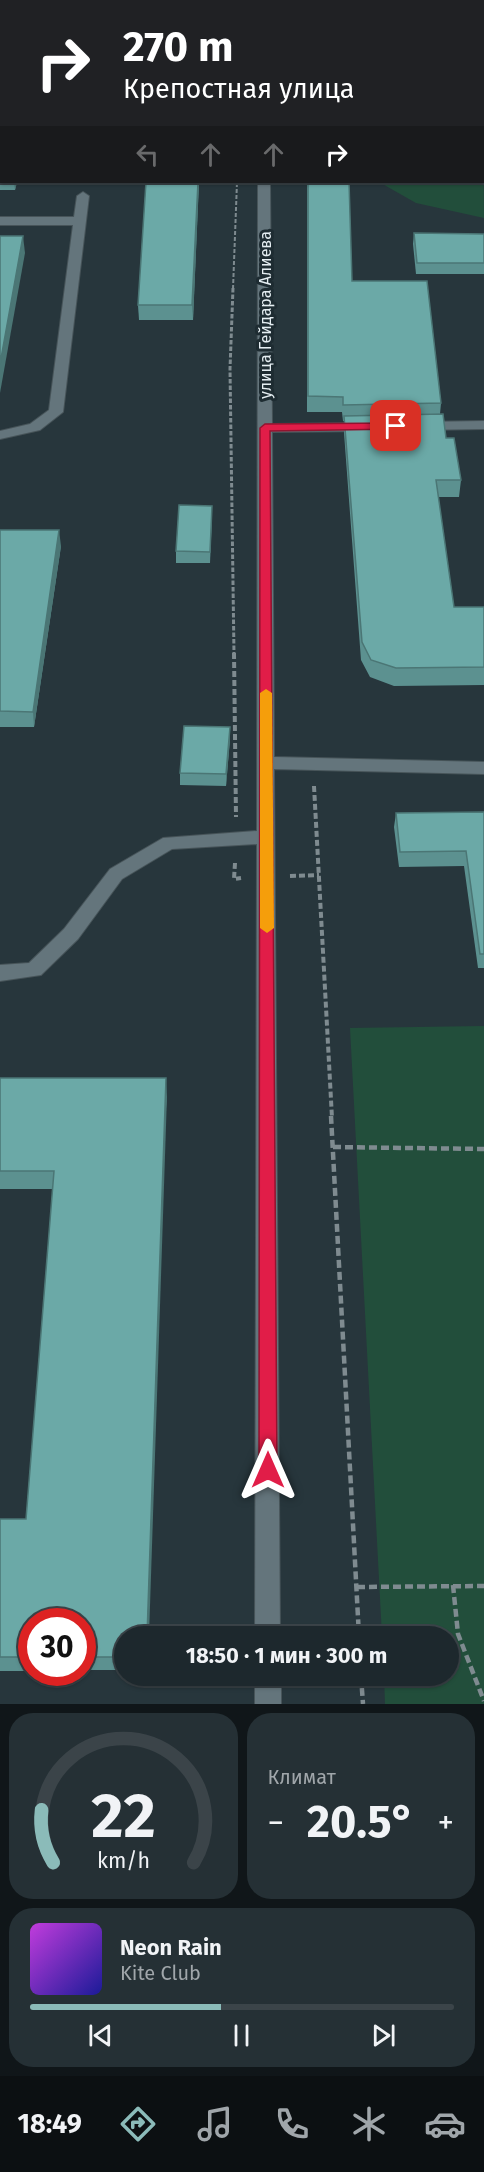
<!DOCTYPE html>
<html lang="ru">
<head>
<meta charset="utf-8">
<style>
	body { margin:0; font-family:"Fira Sans",sans-serif; background:#253035; color:#f1f3f6; height:100vh; display:flex; flex-direction:column; font-size:22px; white-space:nowrap }
	* { box-sizing:border-box; margin:0 }
	p { font-size:20px; color:#a0a6aa }
	.icon { flex:none; width:33px; height:33px; fill:none; stroke:currentColor; stroke-width:2; stroke-linecap:round; stroke-linejoin:round }
	.map { position:relative; height:1704px; overflow:hidden }
	.drawer { display:flex; flex-direction:column; gap:9px; padding:9px; background:#101619; flex:1 }
	.drawer>* { flex:none }
	.top-card { position:absolute; left:0px; top:0px; width:484px; height:183px; box-shadow:0 2px 4px #0004,0 0 0 2px #3b4449; background:#202124; color:#fff; overflow:hidden }
	.speed { position:absolute; left:18px; top:1608px; display:flex; gap:12px; font-size:30px; font-weight:700; text-align:center }
	.speed>* { display:grid; place-content:center; width:78px; height:78px; border-radius:50%; background:#1d282d; box-shadow:0 2px 4px #0004,0 0 0 2px #3b4449; line-height:1 }
	.speed .limit { border:9px solid #d22; background:#fff; color:#111 }
	.pin { position:absolute; display:grid; place-items:center; width:51px; height:51px; color:#fff; margin:-26px; border-radius:12px; box-shadow:0 3px 9px #0006 }
	.me { position:absolute; width:66px; margin:-33px; rotate:0deg; stroke-linejoin:round; filter:drop-shadow(0 0 4px #0008) }
	.turn { display:flex; align-items:center; gap:21px; height:126px; padding:0 24px; font-size:27px }
	.turn .icon { width:78px; height:78px; stroke-width:2.5 }
	.turn b { display:block; font-size:42px; line-height:51px }
	.lanes { display:flex; align-items:center; height:57px; padding:0 24px; background:#0003; justify-content:center; gap:30px; direction:ltr }
	.lanes .off { opacity:.35 }
	.big { font-size:45px; font-weight:700; line-height:1.1 }
	.drawer .tile { flex:1; display:flex; flex-direction:column; justify-content:center; gap:9px; min-width:0; padding:0 21px; border-radius:24px; background:#253035 }
	.drawer .dial { align-items:center; gap:0 }
	.dial svg { height:156px; overflow:visible; fill:none; stroke:#3b4449; stroke-width:7; stroke-linecap:round; text-anchor:middle }
	.dial text { fill:#f1f3f6; stroke:none }
	.song { display:flex; align-items:center; gap:18px }
	.cover { width:72px; height:72px; border-radius:9px; background:linear-gradient(135deg,hsl(290 70% 55%),hsl(240 70% 35%)) }
	.played { height:6px; border-radius:3px; background:linear-gradient(90deg,#8bbbb9 45%,#3b4449 45%) }
	.keys { display:flex; justify-content:space-around; direction:ltr }
	.heat { display:flex; justify-content:space-between; align-items:center; font-size:33px; direction:ltr }
	.drawer .tiles { flex:1; display:grid; gap:9px; grid-template-columns:1fr 1fr }
	.tile:last-child { grid-column:span 2 }
	.trip { position:absolute; left:114px; top:1626px; width:345px; height:60px; border-radius:30px; background:#1d282d; box-shadow:0 2px 4px #0004,0 0 0 2px #3b4449; font-weight:700; line-height:60px; text-align:center }
	.dock { display:flex; height:96px; justify-content:space-around; align-items:center; background:#0c1012; color:#a0a6aa }
	.dock .icon { width:42px; height:42px }
	.dock .active { color:#8bbbb9 }
	.dock b { font-size:27px; color:#f1f3f6 }
	.map>svg:first-child { display:block }
	.green { fill:#224e3b }
	.lines { fill:none; stroke-linecap:round; stroke-linejoin:round }
	.minor-casing { stroke:#475459; stroke-width:2 }
	.path-far3 { stroke:#7f8b90; stroke-width:2; stroke-dasharray:4 2; stroke-linecap:butt }
	.path-far2 { stroke:#7f8b90; stroke-width:3; stroke-dasharray:4.5 2; stroke-linecap:butt }
	.path-far1 { stroke:#7f8b90; stroke-width:4; stroke-dasharray:6 3; stroke-linecap:butt }
	.path { stroke:#7f8b90; stroke-width:4.5; stroke-dasharray:8 4; stroke-linecap:butt }
	.minor { fill:#64757c; fill-rule:evenodd }
	.wall { fill:#5c9190 }
	.shaded-wall { fill:#4b7675 }
	.building { fill:#6ba9a7; stroke:#4b7675; stroke-width:1.5 }
	.route { fill:#e11d48; stroke:#92132f; stroke-width:1.5 }
	.slow { fill:#f59e0b }
	.labels { text-anchor:middle; dominant-baseline:central; stroke-width:6; stroke-linejoin:round; paint-order:stroke }
	.street-label { font-size:16px; fill:#e5eef2; stroke:#1e2c32 }
</style>
</head>
<body>
<div class="map">
<svg width="484" height="1704" viewBox="0 0 484 1704">
	<rect width="100%" height="100%" fill="#27363c"/>
	<g class="green">
		<polygon points="483,93 484,218 416,203 379,182 483,182"/>
		<polygon points="484,1026 484,1704 385,1704 384,1676 448,1676 448,1636 382,1636 350,1028"/>
	</g>
	<g class="lines">
		<g class="minor-casing">
			<g id="minor">
				<rect x="259" y="0" width="10" height="2"/>
				<rect x="460" y="0" width="10" height="2"/>
				<rect x="483" y="6" width="1" height="6"/>
				<polygon points="258,182 270,182 272,424 368,423 375,427 368,431 272,432 274,757 484,762 484,774 274,769 280,1636 255,1636 257,844 172,849 122,879 78,939 41,975 0,981 0,965 29,963 64,929 110,869 163,838 257,831"/>
				<polygon points="83,192 89,196 63,412 40,430 0,439 0,431 30,424 49,410 73,225 0,225 0,217 74,217 77,196"/>
				<polygon points="484,421 484,429 420,430 413,426 420,422"/>
				<rect x="255" y="1676" width="26" height="28"/>
			</g>
		</g>
		<polyline class="path-far3" points="233,289 237,182"/>
		<polyline class="path-far2" points="233,288 230,369 234,655"/>
		<g class="path-far1">
			<polyline points="234,653 236,817"/>
			<polyline points="314,786 332,1118"/>
			<polyline points="235,863 234,879 241,878"/>
			<polyline points="290,876 319,875"/>
		</g>
		<g class="path">
			<polyline points="331,1116 359,1636"/>
			<polyline points="333,1147 484,1149"/>
			<polyline points="453,1585 458,1634 484,1701"/>
			<polyline points="357,1587 484,1586"/>
			<polyline points="361,1676 363,1704"/>
		</g>
		<use href="#minor" class="minor"/>
	</g>
	<g class="wall">
		<polygon points="0,0 209,0 209,2 2,2 2,182 17,182 15,190 0,190"/>
		<polygon points="295,0 458,0 458,2 312,2 312,1"/>
		<polygon points="471,0 484,0 484,4 483,4 483,2 471,2"/>
		<polygon points="199,182 193,320 139,320 138,305"/>
		<polygon points="307,182 352,281 441,403 440,414 446,438 461,480 459,497 438,497 454,607 484,607 484,685 394,686 370,677 361,660 344,433 344,421 343,421 342,412 307,412"/>
		<polygon points="414,233 484,234 484,274 416,274 413,244"/>
		<polygon points="212,517 210,563 176,563 176,551"/>
		<polygon points="0,530 61,546 34,727 0,727"/>
		<polygon points="230,739 226,786 180,785 180,773"/>
		<polygon points="484,812 484,968 478,968 464,866 399,867 394,827 396,813"/>
		<polygon points="0,1078 167,1096 124,1636 124,1670 82,1670 82,1622 32,1622 32,1671 0,1671 0,1519 26,1519 53,1189 0,1189"/>
	</g>
	<g class="shaded-wall">
		<polygon points="14,182 17,182 15,190"/>
		<polygon points="198,182 199,182 193,320 192,305"/>
		<polygon points="23,236 25,253 0,393 0,364"/>
		<polygon points="59,530 61,546 34,727 33,712"/>
		<polygon points="230,727 230,739 226,786 226,774"/>
		<polygon points="166,1078 167,1096 149,1636 147,1636"/>
	</g>
	<g class="building">
		<polygon points="0,0 208,0 208,2 2,2 2,176 0,176"/>
		<rect x="312" y="0" width="35" height="2"/>
		<polygon points="146,182 198,182 192,305 138,305"/>
		<polygon points="308,182 349,182 352,281 427,281 441,403 343,405 343,397 308,396"/>
		<polygon points="414,233 484,234 484,263 417,263"/>
		<polygon points="0,236 23,236 0,364"/>
		<polygon points="443,414 446,438 454,438 461,480 436,480 454,607 484,607 484,667 396,668 371,660 362,642 344,416"/>
		<polygon points="179,505 212,506 210,552 176,551"/>
		<polygon points="0,530 59,530 33,712 0,711"/>
		<polygon points="184,726 230,727 226,774 180,773"/>
		<polygon points="484,812 484,954 480,954 466,851 400,852 396,813"/>
		<polygon points="0,1078 166,1078 147,1636 124,1636 124,1657 82,1657 82,1622 32,1622 32,1657 0,1657 0,1519 26,1519 54,1171 0,1171"/>
	</g>
	<polygon class="route" points="396,423 402,426 400,429 270,431 277,1470 274,1477 268,1479 261,1477 259,1470 260,428 265,424"/>
	<polygon class="slow" points="266,689 272,693 274,928 267,933 260,928 260,693"/>
	<g class="labels">
		<g class="street-label">
			<text transform="translate(265 315) rotate(-90)">улица Гейдара Алиева</text>
		</g>
	</g>
</svg>
<div class="speed"><div class="limit">30</div></div>
<div class="pin" style="left:396px;top:426px;background:#d93025"><svg class="icon" aria-label="arrive" viewBox="0 0 24 24"><path d="M6 21V4h12l-3 4 3 4H6"/></svg></div>
<svg class="me" style="left:268px;top:1470px" viewBox="-20 -20 40 40"><path d="M0-17L14 15 0 8-14 15z" fill="#e11d48" stroke="#fff" stroke-width="4"/></svg>
<div class="trip">18:50 · 1 мин · 300 m</div>
<div class="top-card">
<div class="turn"><svg class="icon" aria-label="right" viewBox="0 0 24 24"><path d="M7 20v-9h11M14 6l5 5-5 5"/></svg><div><b>270 m</b>Крепостная улица</div></div>
<div class="lanes"><svg class="icon off" aria-label="left" viewBox="0 0 24 24"><path d="M17 20v-9H6M10 6l-5 5 5 5"/></svg><svg class="icon off" aria-label="ahead" viewBox="0 0 24 24"><path d="M12 20V5M6 11l6-6 6 6"/></svg><svg class="icon off" aria-label="ahead" viewBox="0 0 24 24"><path d="M12 20V5M6 11l6-6 6 6"/></svg><svg class="icon" aria-label="right" viewBox="0 0 24 24"><path d="M7 20v-9h11M14 6l5 5-5 5"/></svg></div>
</div>
</div>
<section class="drawer">
<div class="tiles">
<div class="tile dial"><svg viewBox="0 0 100 80">
<path d="M14 69A42 42 0 1 1 86 69"/>
<path d="M14 69A42 42 0 0 1 8 42" stroke="#8bbbb9"/>
<text x="50" y="56" font-size="32" font-weight="700">22</text>
<text x="50" y="72" font-size="11">km/h</text>
</svg></div>
<div class="tile"><p>Климат</p>
<div class="heat"><a>−</a><b class="big">20.5°</b><a>+</a></div>
</div>
<div class="tile">
<div class="song"><i class="cover"></i><div><b>Neon Rain</b><p>Kite Club</p></div></div>
<div class="played"></div>
<div class="keys"><svg class="icon" aria-label="previous" viewBox="0 0 24 24"><path d="M18 5L8 12l10 7zM5 5v14"/></svg><svg class="icon" aria-label="pause" viewBox="0 0 24 24"><path d="M8 5v14M16 5v14"/></svg><svg class="icon" aria-label="next" viewBox="0 0 24 24"><path d="M6 5l10 7-10 7zM19 5v14"/></svg></div>
</div>
</div>
</section>
<nav class="dock">
<b>18:49</b>
<svg class="icon active" aria-label="directions" viewBox="0 0 24 24"><path d="M12 3l9 9-9 9-9-9zM9 14v-3h6M13 9l2 2-2 2"/></svg>
<svg class="icon" aria-label="music" viewBox="0 0 24 24"><path d="M9 18V5l10-2v13"/><circle cx="6" cy="18" r="3"/><circle cx="16" cy="16" r="3"/></svg>
<svg class="icon" aria-label="phone" viewBox="0 0 24 24"><path d="M5 4h4l2 5-3 2q2 4 5 5l2-3 5 2v4C11 20 4 13 5 4z"/></svg>
<svg class="icon" aria-label="climate" viewBox="0 0 24 24"><path d="M12 3v18M4 7l16 10M4 17L20 7"/></svg>
<svg class="icon" aria-label="car" viewBox="0 0 24 24"><path d="M5 17H2v-5l4-1 3-4h7l3 4 3 1v5h-3M9 17h6M6 11h13"/><circle cx="7" cy="17" r="2"/><circle cx="17" cy="17" r="2"/></svg>
</nav>
</body>
</html>
